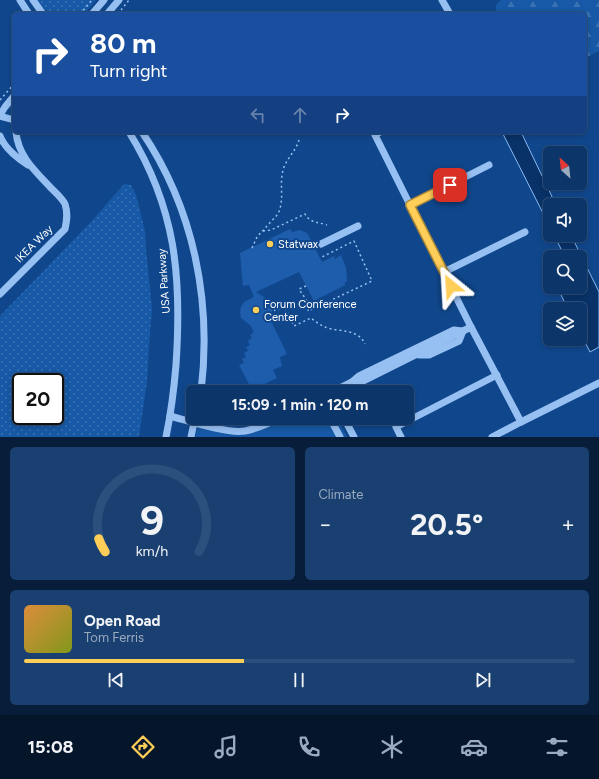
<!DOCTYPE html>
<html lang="en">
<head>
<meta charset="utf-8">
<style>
	body { margin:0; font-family:Figtree,sans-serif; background:#1a4071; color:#f1f3f6; height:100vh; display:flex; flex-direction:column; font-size:15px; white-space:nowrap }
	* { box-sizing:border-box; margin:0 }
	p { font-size:13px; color:#9aabc0 }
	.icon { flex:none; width:22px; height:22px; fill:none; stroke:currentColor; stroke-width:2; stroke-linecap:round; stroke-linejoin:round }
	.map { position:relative; height:437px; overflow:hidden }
	.sheet { display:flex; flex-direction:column; gap:10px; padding:10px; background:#071d3a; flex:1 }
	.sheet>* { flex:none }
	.guide { position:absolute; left:12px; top:12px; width:575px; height:122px; border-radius:6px; box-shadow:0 2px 6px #0003,0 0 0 1px #2c507d; background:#1a4fa0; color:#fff; overflow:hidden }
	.needle { width:26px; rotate:333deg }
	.controls { position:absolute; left:543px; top:146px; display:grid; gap:8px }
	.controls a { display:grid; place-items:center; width:44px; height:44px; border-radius:6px; background:#0c3569; box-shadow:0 2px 6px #0003,0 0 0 1px #2c507d; font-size:20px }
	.speed { position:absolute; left:12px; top:373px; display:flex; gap:8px; font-size:20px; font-weight:700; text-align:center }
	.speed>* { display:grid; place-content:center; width:52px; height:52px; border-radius:50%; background:#0c3569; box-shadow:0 2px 6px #0003,0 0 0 1px #2c507d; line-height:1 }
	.speed .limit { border:2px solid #111; border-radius:6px; background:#fff; color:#111 }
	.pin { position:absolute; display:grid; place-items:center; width:34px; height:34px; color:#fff; margin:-17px; border-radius:8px; box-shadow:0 2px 6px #0006 }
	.me { position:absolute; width:44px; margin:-22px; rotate:333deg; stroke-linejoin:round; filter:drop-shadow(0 0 3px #0008) }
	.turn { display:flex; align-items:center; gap:14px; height:84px; padding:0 12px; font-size:18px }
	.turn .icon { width:52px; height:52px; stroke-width:2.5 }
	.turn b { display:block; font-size:28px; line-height:34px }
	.lanes { display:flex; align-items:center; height:38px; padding:0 12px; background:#0003; justify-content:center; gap:20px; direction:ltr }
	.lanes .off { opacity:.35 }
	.big { font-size:30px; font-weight:700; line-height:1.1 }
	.sheet .tile { flex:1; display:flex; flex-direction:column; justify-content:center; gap:6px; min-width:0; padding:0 14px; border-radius:6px; background:#1a4071 }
	.sheet .dial { align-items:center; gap:0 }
	.dial svg { height:104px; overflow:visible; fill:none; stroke:#2c507d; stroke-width:7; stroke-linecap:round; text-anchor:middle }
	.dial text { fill:#f1f3f6; stroke:none }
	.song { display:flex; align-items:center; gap:12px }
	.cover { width:48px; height:48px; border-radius:6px; background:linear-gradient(135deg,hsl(30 70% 55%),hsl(70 70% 35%)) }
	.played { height:4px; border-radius:2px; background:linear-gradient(90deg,#ffce58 40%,#2c507d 40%) }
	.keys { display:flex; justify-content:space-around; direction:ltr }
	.heat { display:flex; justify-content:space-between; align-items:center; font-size:22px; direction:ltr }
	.sheet .tiles { flex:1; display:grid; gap:10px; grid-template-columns:1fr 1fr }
	.tile:last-child { grid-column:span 2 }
	.trip { position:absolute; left:186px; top:385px; width:228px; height:40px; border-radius:6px; background:#0c3569; box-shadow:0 2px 6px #0003,0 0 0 1px #2c507d; font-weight:700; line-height:40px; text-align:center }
	.tab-bar { display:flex; height:64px; justify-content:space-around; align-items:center; background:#05152a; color:#9aabc0 }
	.tab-bar .icon { width:28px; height:28px }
	.tab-bar .current { color:#ffce58 }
	.tab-bar b { font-size:18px; color:#f1f3f6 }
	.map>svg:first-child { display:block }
	.grass { fill:url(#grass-dots); fill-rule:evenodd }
	.forest { fill:url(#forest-firs) }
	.pitch { fill:#1759a6 }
	.water { fill:#093268; stroke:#88bcf6 }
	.building { fill:#1d5dac }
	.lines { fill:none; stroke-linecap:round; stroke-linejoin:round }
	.path { stroke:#97c0f2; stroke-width:1.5; stroke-dasharray:2 3; stroke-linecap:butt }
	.minor { stroke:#97c0f2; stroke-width:7 }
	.route-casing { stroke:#a68639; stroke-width:10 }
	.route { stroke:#ffce58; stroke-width:7 }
	.poi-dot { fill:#ffce58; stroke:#10478c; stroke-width:1.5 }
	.labels { text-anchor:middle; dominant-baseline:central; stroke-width:4; stroke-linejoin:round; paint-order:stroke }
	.street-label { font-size:11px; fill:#fff; stroke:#10478c }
	.poi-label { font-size:11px; fill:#fff; stroke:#10478c; text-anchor:start }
</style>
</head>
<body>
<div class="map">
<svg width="599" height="437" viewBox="0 0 599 437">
	<defs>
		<pattern id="grass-dots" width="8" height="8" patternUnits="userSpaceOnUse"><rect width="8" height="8" fill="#1759a6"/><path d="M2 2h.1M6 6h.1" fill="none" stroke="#3a72b3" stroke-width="1.8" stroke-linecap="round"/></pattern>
		<pattern id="forest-firs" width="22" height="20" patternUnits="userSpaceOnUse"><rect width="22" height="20" fill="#1759a6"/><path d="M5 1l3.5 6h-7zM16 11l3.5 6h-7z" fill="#3a72b3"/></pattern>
	</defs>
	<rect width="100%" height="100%" fill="#10478c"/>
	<g class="grass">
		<polygon points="37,0 96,0 84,14 49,14"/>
		<path d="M 124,184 L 131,185 L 136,195 L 145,231 L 146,249 L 152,309 L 150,332 L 147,381 L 139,437 L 0,437 L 0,316 L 90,223 ZM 21,382 L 55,382 L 55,416 L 21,416 Z"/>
	</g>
	<polygon class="forest" points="501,0 599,0 599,51 585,58 585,14 496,14 496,5"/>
	<polygon class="pitch" points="276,418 337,418 347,437 195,437 199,422 238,429 258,426"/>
	<g class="water">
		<polygon points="502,132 521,132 556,205 550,205 550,227"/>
		<polygon points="554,235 571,235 599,292 599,347 590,352 580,332 580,309 568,309 557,287 580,287 580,257 565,257"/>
	</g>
	<polygon class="building" points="290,229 292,232 300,230 307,233 322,262 334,256 335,259 341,255 346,268 347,281 345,282 345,285 314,301 299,272 256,292 267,299 272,305 272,311 270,319 287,354 280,357 282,366 273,370 277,378 252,390 239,365 244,363 242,359 246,357 244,353 248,351 246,347 250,345 248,341 252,338 250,335 254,332 250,325 241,318 240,312 241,307 244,302 254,297 249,285 243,286 240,253"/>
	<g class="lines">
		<g class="path">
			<polyline points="80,14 92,0"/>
			<polyline points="118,14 129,0"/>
			<polyline points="0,100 14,84"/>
			<path d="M 263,231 L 271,230 L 305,214 C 310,223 318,222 327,225"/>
			<path d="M 252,248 L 257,237 L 278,214 C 285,198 279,186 283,170 C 286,159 296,151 299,140"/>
			<path d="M 306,286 L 299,289 C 304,298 310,301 308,311 L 372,281 L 354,241 L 320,258"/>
			<path d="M 269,301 L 271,302 L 275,311 L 284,306 L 294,326 L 311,318 C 316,322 321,326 328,328 C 341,332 358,329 365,344"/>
		</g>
		<g class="minor">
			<polyline points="20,0 29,14"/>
			<polyline points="33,0 43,14"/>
			<polyline points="442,0 450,14"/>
			<polyline points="92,14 104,0"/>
			<polyline points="107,14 119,0"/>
			<polyline points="0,115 5,107 14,96"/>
			<polyline points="0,116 14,120"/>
			<path d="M 129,132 C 176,208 182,277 176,365 C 174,389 171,413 166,437"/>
			<path d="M 142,132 C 194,209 212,301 201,392"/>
			<polyline points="380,132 375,135 471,327"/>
			<path d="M 0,136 C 5,149 17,158 28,165"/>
			<polyline points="410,205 489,165"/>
			<polyline points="321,244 358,226"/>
			<polyline points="444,272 525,232"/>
			<path d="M 0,294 L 65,229 C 67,220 68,213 65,204 C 62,198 56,193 51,188 C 35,171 18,156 16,132"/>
			<polyline points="419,355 429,355 459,341 463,331"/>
			<polyline points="352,382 363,381 471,327 521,422 492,437"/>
			<polyline points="332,392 352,382 359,376 454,330 462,331"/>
			<path d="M 170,416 C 189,421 227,434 245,431 C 257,429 269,423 280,418"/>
			<polyline points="330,418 340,437"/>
			<polyline points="344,418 354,437"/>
			<polyline points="521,422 599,383"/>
			<polyline points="191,437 195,418"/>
			<polyline points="401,437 396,427 497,375"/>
		</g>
	</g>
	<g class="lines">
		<g class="route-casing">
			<polyline id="route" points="450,185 410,205 451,286"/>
		</g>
		<use href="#route" class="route"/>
	</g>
	<g class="poi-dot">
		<circle cx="270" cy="244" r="4"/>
		<circle cx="256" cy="310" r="4"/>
	</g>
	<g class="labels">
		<g class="street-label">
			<text transform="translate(34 244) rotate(-45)">IKEA Way</text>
			<text transform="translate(164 281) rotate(-94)">USA Parkway</text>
		</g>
		<g class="poi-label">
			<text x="278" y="244">Statwax</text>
			<text x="264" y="304">Forum Conference<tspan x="264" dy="13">Center</tspan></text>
		</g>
	</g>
</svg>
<div class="controls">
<a><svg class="needle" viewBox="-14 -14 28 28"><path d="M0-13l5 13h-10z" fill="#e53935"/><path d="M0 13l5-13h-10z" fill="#9aabc0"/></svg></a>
<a><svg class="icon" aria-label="sound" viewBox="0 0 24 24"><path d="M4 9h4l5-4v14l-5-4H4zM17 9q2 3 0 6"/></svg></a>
<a><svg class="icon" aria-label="search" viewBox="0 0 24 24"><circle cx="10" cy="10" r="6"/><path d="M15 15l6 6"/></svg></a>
<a><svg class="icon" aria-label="layers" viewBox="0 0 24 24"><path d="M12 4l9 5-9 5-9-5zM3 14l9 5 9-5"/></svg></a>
</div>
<div class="speed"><div class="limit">20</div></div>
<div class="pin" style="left:450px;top:185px;background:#d93025"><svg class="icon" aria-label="arrive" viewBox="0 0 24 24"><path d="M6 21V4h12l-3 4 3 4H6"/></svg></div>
<svg class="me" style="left:451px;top:286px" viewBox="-20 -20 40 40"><path d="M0-17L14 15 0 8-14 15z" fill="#ffce58" stroke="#fff" stroke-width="4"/></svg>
<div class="trip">15:09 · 1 min · 120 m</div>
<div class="guide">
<div class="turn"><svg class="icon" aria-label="right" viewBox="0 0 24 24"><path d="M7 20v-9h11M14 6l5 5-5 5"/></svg><div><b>80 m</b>Turn right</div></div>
<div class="lanes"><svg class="icon off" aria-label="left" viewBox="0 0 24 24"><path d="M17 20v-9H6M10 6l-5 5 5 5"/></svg><svg class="icon off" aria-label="ahead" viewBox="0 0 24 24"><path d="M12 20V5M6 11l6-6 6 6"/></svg><svg class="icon" aria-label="right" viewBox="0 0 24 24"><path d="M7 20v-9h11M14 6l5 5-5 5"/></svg></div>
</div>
</div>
<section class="sheet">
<div class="tiles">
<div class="tile dial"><svg viewBox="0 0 100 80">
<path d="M14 69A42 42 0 1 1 86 69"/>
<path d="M14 69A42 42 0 0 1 9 59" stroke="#ffce58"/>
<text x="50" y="56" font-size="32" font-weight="700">9</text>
<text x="50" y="72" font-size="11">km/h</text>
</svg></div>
<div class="tile"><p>Climate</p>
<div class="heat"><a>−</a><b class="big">20.5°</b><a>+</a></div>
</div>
<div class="tile">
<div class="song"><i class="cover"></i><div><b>Open Road</b><p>Tom Ferris</p></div></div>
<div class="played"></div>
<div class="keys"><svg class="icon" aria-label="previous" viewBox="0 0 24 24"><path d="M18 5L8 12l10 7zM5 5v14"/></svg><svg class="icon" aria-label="pause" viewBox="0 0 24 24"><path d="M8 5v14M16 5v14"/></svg><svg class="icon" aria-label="next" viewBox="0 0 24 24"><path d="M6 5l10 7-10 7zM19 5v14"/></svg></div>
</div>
</div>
</section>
<nav class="tab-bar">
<b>15:08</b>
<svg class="icon current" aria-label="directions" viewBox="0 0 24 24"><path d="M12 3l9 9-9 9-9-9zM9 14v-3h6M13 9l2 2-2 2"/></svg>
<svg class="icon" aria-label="music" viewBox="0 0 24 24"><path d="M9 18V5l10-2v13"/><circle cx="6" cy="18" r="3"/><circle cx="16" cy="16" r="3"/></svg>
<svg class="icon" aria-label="phone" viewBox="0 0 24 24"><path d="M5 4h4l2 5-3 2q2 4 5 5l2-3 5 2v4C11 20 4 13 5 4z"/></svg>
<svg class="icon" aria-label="climate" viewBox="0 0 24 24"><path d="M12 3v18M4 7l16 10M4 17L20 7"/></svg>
<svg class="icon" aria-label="car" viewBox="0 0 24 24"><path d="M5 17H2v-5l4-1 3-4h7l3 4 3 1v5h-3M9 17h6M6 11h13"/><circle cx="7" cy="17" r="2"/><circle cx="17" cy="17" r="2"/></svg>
<svg class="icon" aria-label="filters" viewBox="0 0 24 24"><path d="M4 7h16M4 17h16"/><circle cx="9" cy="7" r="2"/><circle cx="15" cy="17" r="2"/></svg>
</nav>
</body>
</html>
